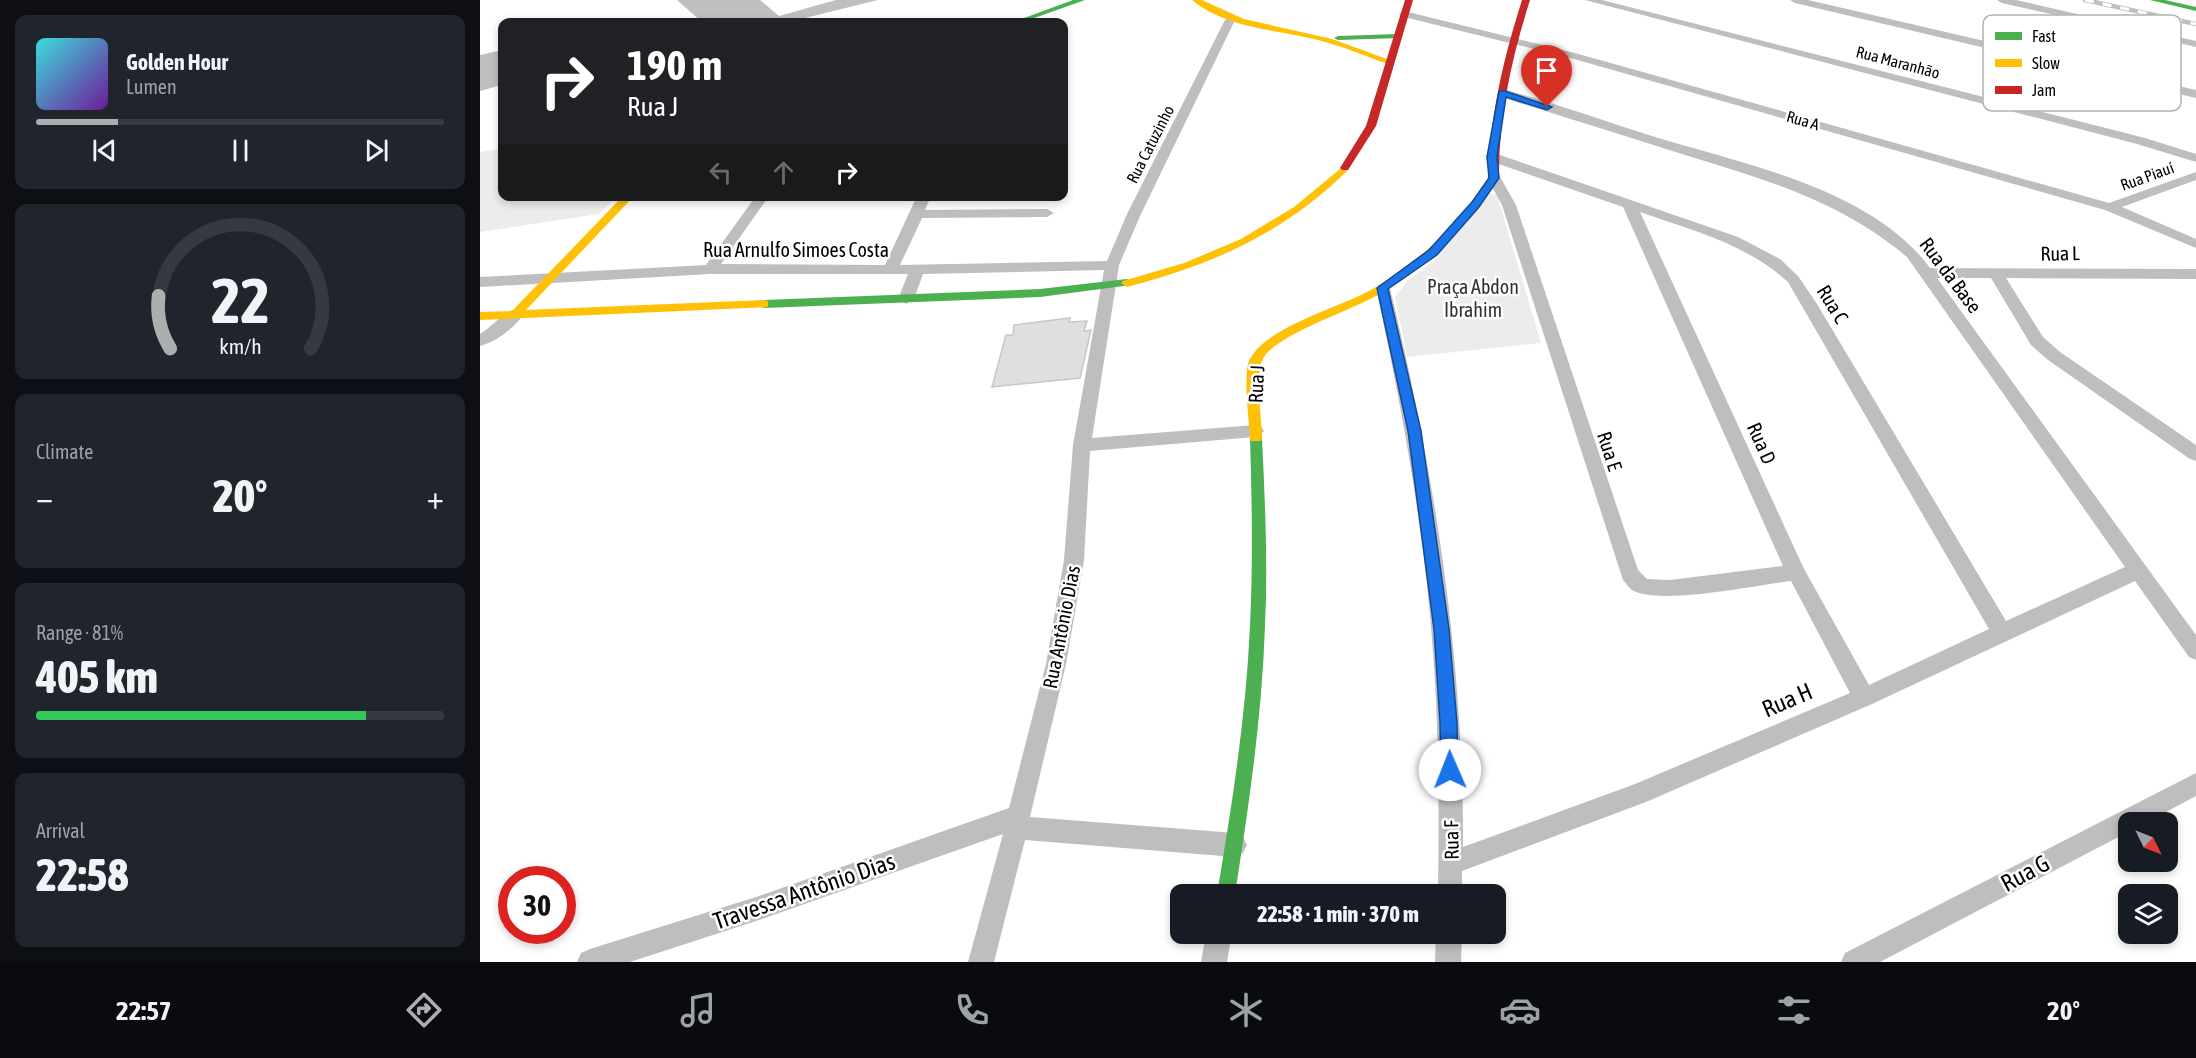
<!DOCTYPE html>
<html lang="en">
<head>
<meta charset="utf-8">
<style>
	body { margin:0; font-family:"Asap Condensed",sans-serif; background:#20242c; color:#f1f3f6; height:100vh; display:flex; flex-direction:column; font-size:22px; white-space:nowrap }
	* { box-sizing:border-box; margin:0 }
	p { font-size:20px; color:#9ea1a6 }
	.icon { flex:none; width:33px; height:33px; fill:none; stroke:currentColor; stroke-width:2; stroke-linecap:round; stroke-linejoin:round }
	.map { position:relative; flex:1; overflow:hidden }
	.sheet { display:flex; flex-direction:column; gap:15px; padding:15px; background:#0d0f14; width:480px }
	.sheet>* { flex:none }
	.hud { position:absolute; left:18px; top:18px; width:570px; height:183px; border-radius:12px; box-shadow:0 3px 9px #0003; background:#202124; color:#fff; overflow:hidden }
	.needle { width:39px; rotate:133deg }
	.controls { position:absolute; left:1638px; top:812px; display:grid; gap:12px }
	.controls a { display:grid; place-items:center; width:60px; height:60px; border-radius:12px; background:#171b24; box-shadow:0 3px 9px #0003; font-size:30px }
	.speed { position:absolute; left:18px; top:866px; display:flex; gap:12px; font-size:30px; font-weight:700; text-align:center }
	.speed>* { display:grid; place-content:center; width:78px; height:78px; border-radius:50%; background:#171b24; box-shadow:0 3px 9px #0003; line-height:1 }
	.speed .limit { border:9px solid #d22; background:#fff; color:#111 }
	.pin { position:absolute; display:grid; place-items:center; width:51px; height:51px; color:#fff; margin:-62px -26px; border-radius:50% 50% 50% 0; rotate:-45deg; box-shadow:0 0 6px #0007 }
	.pin .icon { rotate:45deg }
	.me { position:absolute; width:66px; margin:-33px; rotate:359deg; stroke-linejoin:round; filter:drop-shadow(0 0 4px #0008) }
	.turn { display:flex; align-items:center; gap:21px; height:126px; padding:0 30px; font-size:27px }
	.turn .icon { width:78px; height:78px; stroke-width:2.5 }
	.turn b { display:block; font-size:42px; line-height:51px }
	.lanes { display:flex; align-items:center; height:57px; padding:0 30px; background:#0003; justify-content:center; gap:30px; direction:ltr }
	.lanes .off { opacity:.35 }
	.big { font-size:45px; font-weight:800; line-height:1.1 }
	.sheet .widget { flex:1; display:flex; flex-direction:column; justify-content:center; gap:9px; min-width:0; padding:0 21px; border-radius:12px; background:#20242c }
	.sheet .dial { align-items:center; gap:0 }
	.dial svg { height:156px; overflow:visible; fill:none; stroke:#363941; stroke-width:7; stroke-linecap:round; text-anchor:middle }
	.dial text { fill:#f1f3f6; stroke:none }
	.song { display:flex; align-items:center; gap:18px }
	.cover { width:72px; height:72px; border-radius:9px; background:linear-gradient(135deg,hsl(180 70% 55%),hsl(280 70% 35%)) }
	.played { height:6px; border-radius:3px; background:linear-gradient(90deg,#adaeaf 20%,#363941 20%) }
	.keys { display:flex; justify-content:space-around; direction:ltr }
	.heat { display:flex; justify-content:space-between; align-items:center; font-size:33px; direction:ltr }
	.charge { height:9px; border-radius:4px; background:linear-gradient(90deg,#34c759 81%,#363941 0) }
	.trip { position:absolute; left:690px; top:884px; width:336px; height:60px; border-radius:12px; background:#171b24; box-shadow:0 3px 9px #0003; font-weight:800; line-height:60px; text-align:center }
	.tab-bar { display:flex; height:96px; justify-content:space-around; align-items:center; background:#090b0e; color:#9ea1a6 }
	.tab-bar .icon { width:42px; height:42px }
	.tab-bar .current { color:#adaeaf }
	.tab-bar b { font-size:27px; color:#f1f3f6 }
	main { display:flex; flex:1; min-height:0 }
	.map>svg:first-child { display:block }
	.green { fill:#ececec }
	.water { fill:#bfbfbf }
	.building { fill:#dfdfdf; stroke:#c7c7c7; stroke-width:1.5 }
	.lines { fill:none; stroke-linecap:round; stroke-linejoin:round }
	.street { fill:#bebebe; fill-rule:evenodd }
	.fast { fill:#4caf50; fill-rule:evenodd }
	.slow { fill:#ffc107; fill-rule:evenodd }
	.jam { fill:#c62828; fill-rule:evenodd }
	.rail-casing { stroke:#bebebe; stroke-width:4.5 }
	.rail { stroke:#fff; stroke-width:3; stroke-dasharray:9; stroke-linecap:butt }
	.route { fill:#1a73e8; stroke:#114b97; stroke-width:1.5 }
	.labels { text-anchor:middle; dominant-baseline:central; stroke-width:5; stroke-linejoin:round; paint-order:stroke }
	.far-street-label { font-size:16px; fill:#000; stroke:#fff }
	.street-label { font-size:20px; fill:#000; stroke:#fff }
	.park-label { font-size:20px; fill:#333; stroke:#fff }
	.near-street-label { font-size:24px; fill:#000; stroke:#fff }
	.key { fill:#fff; stroke:#b2b2b2; stroke-width:1.5 }
	.key-label { font-size:16px; fill:#000 }
</style>
</head>
<body>
<main>
<section class="sheet">
<div class="widget">
<div class="song"><i class="cover"></i><div><b>Golden Hour</b><p>Lumen</p></div></div>
<div class="played"></div>
<div class="keys"><svg class="icon" aria-label="previous" viewBox="0 0 24 24"><path d="M18 5L8 12l10 7zM5 5v14"/></svg><svg class="icon" aria-label="pause" viewBox="0 0 24 24"><path d="M8 5v14M16 5v14"/></svg><svg class="icon" aria-label="next" viewBox="0 0 24 24"><path d="M6 5l10 7-10 7zM19 5v14"/></svg></div>
</div>
<div class="widget dial"><svg viewBox="0 0 100 80">
<path d="M14 69A42 42 0 1 1 86 69"/>
<path d="M14 69A42 42 0 0 1 8 42" stroke="#adaeaf"/>
<text x="50" y="56" font-size="32" font-weight="700">22</text>
<text x="50" y="72" font-size="11">km/h</text>
</svg></div>
<div class="widget"><p>Climate</p>
<div class="heat"><a>−</a><b class="big">20°</b><a>+</a></div>
</div>
<div class="widget"><p>Range · 81%</p><b class="big">405 km</b><div class="charge"></div></div>
<div class="widget"><p>Arrival</p><b class="big">22:58</b></div>
</section>
<div class="map">
<svg width="1716" height="962" viewBox="0 0 1716 962">
	<rect width="100%" height="100%" fill="#fff"/>
	<g class="green">
		<polygon points="22,149 22,196 136,197 119,214 0,232 0,152"/>
		<polygon points="1010,193 1017,195 1061,343 927,357 915,297 929,279 954,261"/>
	</g>
	<g class="water">
		<polygon points="197,0 280,0 299,16 356,0 398,0 309,22 222,22"/>
		<polygon points="22,50 22,85 0,91 0,55"/>
	</g>
	<polygon class="building" points="590,318 589,322 607,321 604,331 611,330 600,378 512,387 526,335 533,335 534,325"/>
	<g class="lines">
		<g class="street">
			<polygon points="1105,0 1122,0 1665,138 1716,154 1716,162 1657,144"/>
			<polygon points="1310,0 1328,0 1716,90 1716,98 1315,3"/>
			<polygon points="1517,0 1536,0 1716,41 1716,47 1522,3"/>
			<polygon points="924,11 1095,53 1629,203 1716,172 1716,180 1642,207 1716,239 1716,248 1625,210 1087,57 920,16 919,14"/>
			<polygon points="750,17 755,20 661,214 639,265 612,438 775,425 781,427 784,431 781,435 775,437 610,451 604,560 586,664 550,817 755,833 763,837 767,845 763,853 755,857 545,840 514,962 488,962 523,834 276,921 150,962 97,962 101,953 110,949 276,897 529,808 566,664 584,560 593,445 624,270 443,274 434,299 426,304 418,299 428,274 230,274 0,287 0,277 226,265 276,196 289,196 241,264 405,265 437,196 451,196 445,210 567,209 574,213 567,217 442,218 420,265 627,261 647,214 745,20"/>
			<path d="M 1022,89 C 1073,102 1124,121 1175,137 C 1264,164 1392,189 1450,268 L 1716,269 L 1716,279 L 1526,278 L 1563,337 L 1580,352 L 1716,445 L 1716,461 L 1710,459 L 1568,360 L 1551,345 L 1511,278 L 1457,278 L 1716,635 L 1716,660 L 1709,657 L 1655,581 L 1392,704 L 1166,802 L 982,871 L 982,894 L 958,894 C 959,818 959,742 954,666 C 946,538 923,413 896,288 L 898,285 L 903,283 L 910,288 C 954,471 984,658 983,847 L 1155,784 L 1370,693 L 1311,581 C 1278,585 1178,606 1152,590 C 1149,588 1146,583 1143,580 L 1022,205 L 1007,178 L 1009,175 L 1019,175 L 1036,205 L 1158,570 L 1167,579 L 1190,580 L 1303,566 L 1143,207 L 1007,160 L 1006,157 L 1007,154 L 1017,154 L 1258,237 L 1300,259 L 1318,276 L 1337,304 L 1526,621 L 1645,567 L 1427,257 C 1360,201 1287,180 1205,155 C 1143,135 1080,116 1018,96 L 1018,90 ZM 1160,212 C 1211,230 1267,244 1308,282 L 1509,629 L 1389,685 L 1324,569 Z"/>
			<path d="M 36,309 L 41,310 L 44,314 C 34,328 17,342 0,346 L 0,334 C 12,327 23,312 36,309 Z"/>
			<polygon points="1716,773 1716,796 1667,822 1648,822 1648,832 1400,962 1361,962 1365,953"/>
			<polygon points="726,933 752,933 747,962 721,962"/>
			<polygon points="956,933 982,933 981,962 955,962"/>
		</g>
		<g class="fast">
			<polygon points="593,0 605,0 543,22 533,22"/>
			<polygon points="1670,0 1685,0 1716,7 1716,11"/>
			<polygon points="918,34 922,36 921,38 858,40 854,38 858,36"/>
			<polygon points="647,279 651,281 651,285 560,297 284,308 278,304 284,300 560,289"/>
			<path d="M 776,433 L 782,438 C 785,501 788,563 785,626 C 782,716 769,805 755,894 L 737,894 C 752,805 766,716 770,626 C 773,563 772,501 770,438 Z"/>
		</g>
		<g class="slow">
			<path d="M 712,0 L 722,0 L 764,19 L 852,39 L 915,62 L 908,64 C 885,56 862,46 838,40 C 798,30 745,28 712,0 Z"/>
			<path d="M 865,165 L 868,166 L 868,170 C 803,234 734,264 647,287 L 641,283 L 643,281 L 704,263 L 761,239 L 814,207 Z"/>
			<path d="M 1014,171 L 1017,172 L 1019,178 C 989,222 953,262 907,290 C 879,308 799,333 784,357 C 774,373 782,418 782,438 L 781,441 L 771,441 L 770,438 C 769,419 763,377 769,361 C 783,329 854,309 885,293 C 925,273 996,214 1011,172 Z"/>
			<polygon points="143,196 154,196 46,310 284,300 288,301 288,307 0,320 0,312 32,311"/>
		</g>
		<g class="jam">
			<polygon points="925,0 933,0 896,126 868,170 862,170 860,168 886,126"/>
			<path d="M 1042,0 L 1050,0 C 1032,57 1019,114 1019,174 L 1014,177 L 1009,174 C 1010,114 1024,57 1042,0 Z"/>
		</g>
		<g class="rail-casing">
			<polyline id="rail" points="1605,0 1716,24"/>
		</g>
		<use href="#rail" class="rail"/>
	</g>
	<polygon class="route" points="1019,91 1025,91 1072,107 1067,110 1026,97 1017,157 1019,178 999,207 957,255 908,289 941,431 969,629 977,723 978,770 976,775 970,778 964,775 961,770 960,723 954,629 928,431 897,288 949,250 992,202 1009,178 1007,157"/>
	<g class="labels">
		<g class="far-street-label">
			<text transform="translate(1418 62) rotate(15)">Rua Maranhão</text>
			<text transform="translate(1323 120) rotate(16)">Rua A</text>
			<text transform="translate(670 144) rotate(-63)">Rua Catuzinho</text>
			<text transform="translate(1667 176) rotate(-20)">Rua Piauí</text>
		</g>
		<g class="street-label">
			<text x="316" y="249">Rua Arnulfo Simoes Costa</text>
			<text transform="translate(1580 253) rotate(-1)">Rua L</text>
			<text transform="translate(1471 275) rotate(53)">Rua da Base</text>
			<text transform="translate(1353 304) rotate(59)">Rua C</text>
			<text transform="translate(776 384) rotate(-87)">Rua J</text>
			<text transform="translate(1282 443) rotate(66)">Rua D</text>
			<text transform="translate(1130 451) rotate(72)">Rua E</text>
			<text transform="translate(581 627) rotate(-79)">Rua Antônio Dias</text>
			<text transform="translate(971 840) rotate(-91)">Rua F</text>
		</g>
		<g class="park-label">
			<text x="993" y="286">Praça Abdon<tspan x="993" dy="23">Ibrahim</tspan></text>
		</g>
		<g class="near-street-label">
			<text transform="translate(1307 700) rotate(-23)">Rua H</text>
			<text transform="translate(1545 873) rotate(-28)">Rua G</text>
			<text transform="translate(324 891) rotate(-19)">Travessa Antônio Dias</text>
		</g>
	</g>
	<rect x="1503" y="15" width="198" height="96" rx="9" class="key"/>
	<rect x="1515" y="32" width="27" height="8" fill="#4caf50"/>
	<rect x="1515" y="59" width="27" height="8" fill="#ffc107"/>
	<rect x="1515" y="86" width="27" height="8" fill="#c62828"/>
	<g class="key-label">
		<text x="1552" y="42">Fast</text>
		<text x="1552" y="69">Slow</text>
		<text x="1552" y="96">Jam</text>
	</g>
</svg>
<div class="controls">
<a><svg class="needle" viewBox="-14 -14 28 28"><path d="M0-13l5 13h-10z" fill="#e53935"/><path d="M0 13l5-13h-10z" fill="#9ea1a6"/></svg></a>
<a><svg class="icon" aria-label="layers" viewBox="0 0 24 24"><path d="M12 4l9 5-9 5-9-5zM3 14l9 5 9-5"/></svg></a>
</div>
<div class="speed"><div class="limit">30</div></div>
<div class="pin" style="left:1067px;top:107px;background:#d93025"><svg class="icon" aria-label="arrive" viewBox="0 0 24 24"><path d="M6 21V4h12l-3 4 3 4H6"/></svg></div>
<svg class="me" style="left:970px;top:770px" viewBox="-20 -20 40 40"><circle r="19" fill="#fff"/><path d="M0-13L10 11 0 6-10 11z" fill="#1a73e8"/></svg>
<div class="trip">22:58 · 1 min · 370 m</div>
<div class="hud">
<div class="turn"><svg class="icon" aria-label="right" viewBox="0 0 24 24"><path d="M7 20v-9h11M14 6l5 5-5 5"/></svg><div><b>190 m</b>Rua J</div></div>
<div class="lanes"><svg class="icon off" aria-label="left" viewBox="0 0 24 24"><path d="M17 20v-9H6M10 6l-5 5 5 5"/></svg><svg class="icon off" aria-label="ahead" viewBox="0 0 24 24"><path d="M12 20V5M6 11l6-6 6 6"/></svg><svg class="icon" aria-label="right" viewBox="0 0 24 24"><path d="M7 20v-9h11M14 6l5 5-5 5"/></svg></div>
</div>
</div>
</main>
<nav class="tab-bar">
<b>22:57</b>
<svg class="icon current" aria-label="directions" viewBox="0 0 24 24"><path d="M12 3l9 9-9 9-9-9zM9 14v-3h6M13 9l2 2-2 2"/></svg>
<svg class="icon" aria-label="music" viewBox="0 0 24 24"><path d="M9 18V5l10-2v13"/><circle cx="6" cy="18" r="3"/><circle cx="16" cy="16" r="3"/></svg>
<svg class="icon" aria-label="phone" viewBox="0 0 24 24"><path d="M5 4h4l2 5-3 2q2 4 5 5l2-3 5 2v4C11 20 4 13 5 4z"/></svg>
<svg class="icon" aria-label="climate" viewBox="0 0 24 24"><path d="M12 3v18M4 7l16 10M4 17L20 7"/></svg>
<svg class="icon" aria-label="car" viewBox="0 0 24 24"><path d="M5 17H2v-5l4-1 3-4h7l3 4 3 1v5h-3M9 17h6M6 11h13"/><circle cx="7" cy="17" r="2"/><circle cx="17" cy="17" r="2"/></svg>
<svg class="icon" aria-label="filters" viewBox="0 0 24 24"><path d="M4 7h16M4 17h16"/><circle cx="9" cy="7" r="2"/><circle cx="15" cy="17" r="2"/></svg>
<b>20°</b>
</nav>
</body>
</html>
